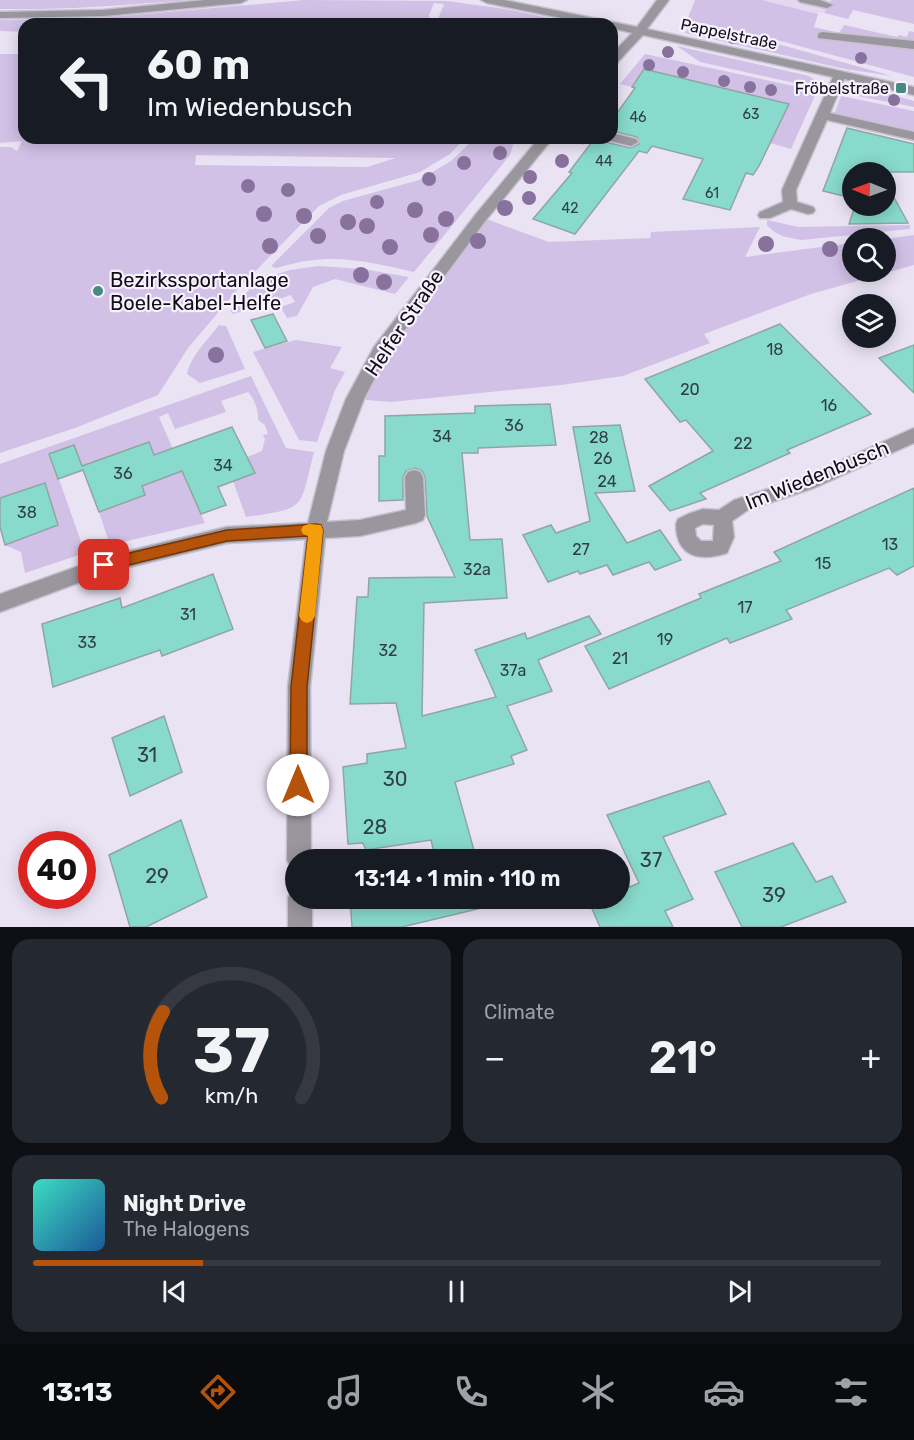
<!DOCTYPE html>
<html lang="en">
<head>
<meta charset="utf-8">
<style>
	body { margin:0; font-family:Rubik,sans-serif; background:#242831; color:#f1f3f6; height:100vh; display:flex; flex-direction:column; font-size:22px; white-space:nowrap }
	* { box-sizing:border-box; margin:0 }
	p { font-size:20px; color:#9ea1a6 }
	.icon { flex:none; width:33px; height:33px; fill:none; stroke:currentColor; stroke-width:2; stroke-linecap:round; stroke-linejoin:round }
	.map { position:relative; height:927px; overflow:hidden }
	.sheet { display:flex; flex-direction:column; gap:12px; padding:12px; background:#0d0f14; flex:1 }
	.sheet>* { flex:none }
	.top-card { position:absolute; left:18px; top:18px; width:600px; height:126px; border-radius:18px; box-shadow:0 3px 15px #0003; background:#171b24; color:#f1f3f6; overflow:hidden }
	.needle { width:39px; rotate:271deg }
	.buttons { position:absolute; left:842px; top:162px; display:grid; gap:12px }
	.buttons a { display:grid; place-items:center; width:54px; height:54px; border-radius:50%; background:#171b24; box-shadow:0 3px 15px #0003; font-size:30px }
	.speed { position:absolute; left:18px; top:831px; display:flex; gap:12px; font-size:30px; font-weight:700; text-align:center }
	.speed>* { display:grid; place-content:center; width:78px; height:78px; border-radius:50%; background:#171b24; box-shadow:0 3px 15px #0003; line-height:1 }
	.speed .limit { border:9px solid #d22; background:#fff; color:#111 }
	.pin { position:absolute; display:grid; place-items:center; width:51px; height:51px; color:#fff; margin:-26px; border-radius:12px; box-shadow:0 3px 9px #0006 }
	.me { position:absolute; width:66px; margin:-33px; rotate:0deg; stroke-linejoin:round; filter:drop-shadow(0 0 4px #0008) }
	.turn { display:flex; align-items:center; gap:21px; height:126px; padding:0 30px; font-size:27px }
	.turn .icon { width:78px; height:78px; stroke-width:2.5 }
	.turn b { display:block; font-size:42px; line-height:51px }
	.big { font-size:45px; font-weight:600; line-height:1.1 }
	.sheet .tile { flex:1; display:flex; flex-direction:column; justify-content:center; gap:9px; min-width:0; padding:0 21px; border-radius:18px; background:#242831 }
	.sheet .dial { align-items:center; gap:0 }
	.dial svg { height:156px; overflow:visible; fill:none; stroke:#363941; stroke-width:7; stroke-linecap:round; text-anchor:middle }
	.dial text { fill:#f1f3f6; stroke:none }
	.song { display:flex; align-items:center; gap:18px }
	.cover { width:72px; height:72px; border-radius:9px; background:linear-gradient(135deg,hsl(170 70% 55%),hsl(210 70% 35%)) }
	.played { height:6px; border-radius:3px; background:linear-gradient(90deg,#b45309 20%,#363941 20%) }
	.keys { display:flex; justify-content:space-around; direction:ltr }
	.heat { display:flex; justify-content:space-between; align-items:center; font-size:33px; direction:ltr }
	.sheet .tiles { flex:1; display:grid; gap:12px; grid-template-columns:1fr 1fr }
	.tile:last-child { grid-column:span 2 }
	.trip { position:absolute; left:285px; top:849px; width:345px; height:60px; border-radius:30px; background:#171b24; box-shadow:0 3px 15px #0003; font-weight:600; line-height:60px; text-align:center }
	.tab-bar { display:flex; height:96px; justify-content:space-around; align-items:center; background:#090b0e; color:#9ea1a6 }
	.tab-bar .icon { width:42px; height:42px }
	.tab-bar .selected { color:#b45309 }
	.tab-bar b { font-size:27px; color:#f1f3f6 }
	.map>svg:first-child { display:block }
	.built { fill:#e3d8f0 }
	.green { fill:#d1c1e6; fill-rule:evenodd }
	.building { fill:#88dacc; stroke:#90a6a1; stroke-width:1.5 }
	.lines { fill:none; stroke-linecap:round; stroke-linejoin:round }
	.minor-casing { stroke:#c7c1d0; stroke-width:3 }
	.minor { fill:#99969d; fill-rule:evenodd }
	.tree { fill:#88719c }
	.route { fill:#b45309; stroke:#753606; stroke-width:1.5 }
	.slow { fill:#f59e0b }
	.poi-dot { fill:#468b81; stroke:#f7f1ff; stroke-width:2 }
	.labels { text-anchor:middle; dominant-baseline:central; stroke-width:4.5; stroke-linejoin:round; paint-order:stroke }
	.far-number-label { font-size:14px; fill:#2f4142 }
	.far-street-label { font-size:16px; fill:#110e14; stroke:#f7f1ff }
	.far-poi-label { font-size:16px; fill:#110e14; stroke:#f7f1ff; text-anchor:end }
	.number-label { font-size:16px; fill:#2f4142 }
	.poi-label { font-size:20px; fill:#110e14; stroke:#f7f1ff; text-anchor:start }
	.street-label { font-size:20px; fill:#110e14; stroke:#f7f1ff }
	.near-number-label { font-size:20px; fill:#2f4142 }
</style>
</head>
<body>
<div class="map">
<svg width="914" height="927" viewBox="0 0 914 927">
	<rect width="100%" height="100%" fill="#eae3f4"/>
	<polygon class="built" points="762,0 832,0 824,13 820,12 818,14"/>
	<g class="green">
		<path d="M 0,0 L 190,0 C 127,5 64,10 0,9 Z"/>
		<polygon points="304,0 447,1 505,9 578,24 441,24 438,19 444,4 434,3 429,15 431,22 425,24 24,24 24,32 0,31 0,20 88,19"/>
		<polygon points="695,0 762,0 818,14 814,27 839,33 844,25 897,37 899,35 907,37 909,31 914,32 914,77 777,40 687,20"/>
		<polygon points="832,0 914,0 914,24 853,10 848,19 824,13"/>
		<polygon points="691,24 785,46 892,76 845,69 685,33"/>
		<polygon points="677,46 809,76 820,84 822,89 700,62"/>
		<path d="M 0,54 L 24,54 L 24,138 L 465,138 L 450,154 L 420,172 L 341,195 L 319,206 L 238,289 L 188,348 L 158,395 L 75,428 L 0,453 L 0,147 L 11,147 L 17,151 L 22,141 L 0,143 ZM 196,155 L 396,158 L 367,167 L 195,165 Z"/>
		<polygon points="645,54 817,91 791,149 770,143 788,104 644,69 632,87 620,84"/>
		<polygon points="856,88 868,88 914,101 914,107 842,93"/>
		<polygon points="841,96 914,111 914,131 834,115"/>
		<path d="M 475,138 L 515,138 L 510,155 L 414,272 C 379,264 343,255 307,261 C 296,262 286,266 275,268 L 271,266 L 329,208 L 343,201 L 419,180 L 451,161 Z"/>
		<polygon points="481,217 549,242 650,238 651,232 760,227 745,257 852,243 852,272 885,272 885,239 914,235 914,265 811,294 704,334 710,343 623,376 561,385 391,402 355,399"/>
		<path d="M 767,220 L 798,227 L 910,225 L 910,229 L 802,240 C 788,238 776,236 767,225 Z"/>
		<polygon points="318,266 363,269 409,277 395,294 335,279 313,287 297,316 287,318 281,307 295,302 291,295 233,314 230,311 258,280 290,270"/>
		<path d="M 219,325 L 226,326 L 245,369 L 200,383 L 187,374 C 191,355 208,340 219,325 Z"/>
		<polygon points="296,340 342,347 330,368 345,372 335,390 317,442 299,440 253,352"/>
		<path d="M 251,376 L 286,448 L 314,452 C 299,510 308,508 246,517 L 233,481 L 254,473 L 247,457 L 262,451 L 265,439 L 263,435 L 268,434 L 265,425 L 258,420 C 259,411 254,398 248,392 L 221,401 L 226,412 L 175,429 L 168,413 L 159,417 L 205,523 L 110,545 L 99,512 L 145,495 L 142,486 L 164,477 L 149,442 L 82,466 L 74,445 L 50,454 L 85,553 L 25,573 L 21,552 L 5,545 L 58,525 L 45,483 L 0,498 L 0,464 Z"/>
	</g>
	<g class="building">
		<polygon points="644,69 789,104 759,166 753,175 746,173 730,210 683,199 703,159 652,146 647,153 639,151 575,234 533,219 572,173 569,172 595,138 604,138 606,142 630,148 639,144 637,137 612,131 612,120 635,88 632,87"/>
		<polygon points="847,128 914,144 914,172 852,172 852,198 823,191"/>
		<polygon points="885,181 908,223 849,224 855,206 885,206"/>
		<polygon points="273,314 287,341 265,348 251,320"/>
		<polygon points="780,324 871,414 787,450 790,453 700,493 706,499 670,511 649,486 713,451 686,420 680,422 645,379"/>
		<polygon points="914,345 914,393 879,358"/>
		<polygon points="550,404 556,445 478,448 478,453 462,453 470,540 502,539 507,598 424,603 422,716 496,697 475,650 525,633 527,639 589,616 601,634 538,660 552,691 507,706 527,750 511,756 514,764 455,782 475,854 455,860 436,860 431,840 366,850 363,843 348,844 343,767 367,763 367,754 406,748 396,703 350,704 357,597 368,597 369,578 455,577 427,516 425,477 422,471 415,468 406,471 403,477 403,500 379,501 379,456 385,456 385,416 475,413 475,406"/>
		<polygon points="620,425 635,491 595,493 627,543 660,530 681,560 655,570 649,562 613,575 607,565 580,574 578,571 548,582 523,535 551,525 556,533 590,521 573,427"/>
		<polygon points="232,427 255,473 218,487 226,505 201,514 182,471 142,486 145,495 99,512 83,470 58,479 49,454 74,445 82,466 149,442 154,455"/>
		<polygon points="45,483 58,525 5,545 0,527 0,498"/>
		<polygon points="914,488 914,566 897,575 889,568 786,610 792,619 730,643 727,638 609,689 585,646 701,598 699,594 781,561 774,552"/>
		<polygon points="213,574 233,629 162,656 160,650 53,687 42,624 120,598 122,608"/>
		<polygon points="164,716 182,772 130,796 112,738"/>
		<polygon points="709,781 726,814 663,837 693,899 665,911 673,927 600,927 590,904 603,898 620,898 620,891 639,883 607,815"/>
		<polygon points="181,820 207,897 146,927 130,927 109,855"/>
		<polygon points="793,843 816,882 832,876 846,902 781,927 742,927 715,872"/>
		<polygon points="350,898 485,898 486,907 402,927 352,927"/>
	</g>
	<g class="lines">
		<g class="minor-casing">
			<g id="minor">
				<polygon points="205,0 247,0 241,3 103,16 0,18 0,12 103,10"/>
				<polygon points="481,0 504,0 637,27 657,0 669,0 647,29 914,87 914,95 844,79 830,113 914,132 914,140 827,120 796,190 797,202 813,207 815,210 813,213 808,214 791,209 770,218 760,218 758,215 760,212 783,202 782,190 833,77 643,35 616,64 612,65 612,54 632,33 612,28 612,24 591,24 487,3"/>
				<polygon points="798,0 820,0 833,5 827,8 800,2"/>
				<polygon points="822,32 914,41 914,49 818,38 818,34"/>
				<polygon points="612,133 636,139 638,142 631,146 607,140 606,138 612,138"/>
				<polygon points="539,138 553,138 486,220 387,354 364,399 344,451 327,522 360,520 406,510 405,477 408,472 414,470 420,472 423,477 425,515 423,520 416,523 360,536 325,538 310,687 311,860 296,860 296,870 291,868 287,860 288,687 306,539 227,543 105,573 0,612 0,594 104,557 227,527 308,523 326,451 346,399 374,347 476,214"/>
				<polygon points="577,138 591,138 583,143 578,142"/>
				<path d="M 914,428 L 914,443 L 814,488 L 748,510 L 732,521 L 734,537 L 727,553 C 700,562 676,557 676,524 L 678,519 L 688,514 L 703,509 L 719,510 L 734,500 L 802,478 ZM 703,524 L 714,525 L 713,541 L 701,541 L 696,536 L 695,528 Z"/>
				<polygon points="296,888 296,898 312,898 312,927 288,927 288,898 291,889"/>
			</g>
		</g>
		<use href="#minor" class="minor"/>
	</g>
	<g class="tree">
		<circle cx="733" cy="38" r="6"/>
		<circle cx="758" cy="42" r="6"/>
		<circle cx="668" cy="52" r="6"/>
		<circle cx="861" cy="58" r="6"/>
		<circle cx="649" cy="65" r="6"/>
		<circle cx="683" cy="72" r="6"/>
		<circle cx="724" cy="81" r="6"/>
		<circle cx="750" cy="87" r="6"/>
		<circle cx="771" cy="90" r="6"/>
		<circle cx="894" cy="100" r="6"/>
		<circle cx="500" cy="153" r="7"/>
		<circle cx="562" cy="161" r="7"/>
		<circle cx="464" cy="163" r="7"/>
		<circle cx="530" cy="177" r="7"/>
		<circle cx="429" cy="179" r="7"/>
		<circle cx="248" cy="186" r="7"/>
		<circle cx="288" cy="190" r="7"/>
		<circle cx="529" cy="198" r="7"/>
		<circle cx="377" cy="202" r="7"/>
		<circle cx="505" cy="208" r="8"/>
		<circle cx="415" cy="210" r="8"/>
		<circle cx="264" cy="214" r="8"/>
		<circle cx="304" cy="216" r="8"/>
		<circle cx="446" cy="219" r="8"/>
		<circle cx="348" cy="222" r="8"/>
		<circle cx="367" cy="226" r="8"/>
		<circle cx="431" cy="235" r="8"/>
		<circle cx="318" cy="236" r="8"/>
		<circle cx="478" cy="241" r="8"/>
		<circle cx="766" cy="244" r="8"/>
		<circle cx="270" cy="246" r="8"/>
		<circle cx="390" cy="247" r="8"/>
		<circle cx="830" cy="249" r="8"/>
		<circle cx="361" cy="275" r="8"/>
		<circle cx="271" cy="282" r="8"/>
		<circle cx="384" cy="282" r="8"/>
		<circle cx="216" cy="355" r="8"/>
	</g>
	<polygon class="route" points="316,524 321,525 323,530 307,687 307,785 305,791 298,794 292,791 290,785 291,687 308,536 227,541 104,571 99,569 97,565 99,560 104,559 227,530"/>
	<polygon class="slow" points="309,524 321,525 323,530 315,616 312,621 307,623 302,621 299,616 308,536 303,534 301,530 303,526"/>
	<g class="poi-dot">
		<rect x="895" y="82" width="12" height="12" rx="3"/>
		<circle cx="98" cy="291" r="6"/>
	</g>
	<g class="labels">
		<g class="far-number-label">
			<text x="751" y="114">63</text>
			<text x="638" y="117">46</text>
			<text x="604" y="161">44</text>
			<text x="712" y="193">61</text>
			<text x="570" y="208">42</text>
		</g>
		<g class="far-street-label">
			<text transform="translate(729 34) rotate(12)">Pappelstraße</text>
		</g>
		<g class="far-poi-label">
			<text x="889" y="88">Fröbelstraße</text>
		</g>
		<g class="number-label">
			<text x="775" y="349">18</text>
			<text x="690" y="389">20</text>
			<text x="829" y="405">16</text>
			<text x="514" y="425">36</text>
			<text x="442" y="436">34</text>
			<text x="599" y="437">28</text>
			<text x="743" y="443">22</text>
			<text x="603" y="458">26</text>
			<text x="223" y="465">34</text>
			<text x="123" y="473">36</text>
			<text x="607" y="481">24</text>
			<text x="27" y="512">38</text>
			<text x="890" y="544">13</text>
			<text x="581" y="549">27</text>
			<text x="823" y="563">15</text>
			<text x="477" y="569">32a</text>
			<text x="745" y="607">17</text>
			<text x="188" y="614">31</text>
			<text x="665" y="639">19</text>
			<text x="87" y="642">33</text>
			<text x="388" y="650">32</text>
			<text x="620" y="658">21</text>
			<text x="513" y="670">37a</text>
		</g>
		<g class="poi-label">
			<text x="110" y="280">Bezirkssportanlage<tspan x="110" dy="23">Boele-Kabel-Helfe</tspan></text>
		</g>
		<g class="street-label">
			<text transform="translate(404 323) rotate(-56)">Helfer Straße</text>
			<text transform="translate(817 475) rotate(-22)">Im Wiedenbusch</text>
		</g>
		<g class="near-number-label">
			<text x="147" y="755">31</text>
			<text x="395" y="779">30</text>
			<text x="375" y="827">28</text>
			<text x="651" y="860">37</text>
			<text x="157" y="876">29</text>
			<text x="774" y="895">39</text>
		</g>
	</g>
</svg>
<div class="buttons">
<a><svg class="needle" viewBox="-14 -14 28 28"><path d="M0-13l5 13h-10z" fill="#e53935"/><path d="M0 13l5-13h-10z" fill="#9ea1a6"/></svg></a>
<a><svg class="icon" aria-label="search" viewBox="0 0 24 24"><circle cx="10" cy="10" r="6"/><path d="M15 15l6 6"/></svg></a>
<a><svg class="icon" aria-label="layers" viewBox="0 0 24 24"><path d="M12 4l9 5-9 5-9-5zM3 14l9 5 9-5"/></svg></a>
</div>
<div class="speed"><div class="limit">40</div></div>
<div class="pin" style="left:104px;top:565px;background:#d93025"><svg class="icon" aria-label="arrive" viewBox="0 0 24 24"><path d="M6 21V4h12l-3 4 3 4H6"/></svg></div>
<svg class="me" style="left:298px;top:785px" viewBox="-20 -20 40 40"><circle r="19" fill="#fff"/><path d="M0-13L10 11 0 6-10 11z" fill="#b45309"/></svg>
<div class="trip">13:14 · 1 min · 110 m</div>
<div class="top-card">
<div class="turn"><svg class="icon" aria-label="left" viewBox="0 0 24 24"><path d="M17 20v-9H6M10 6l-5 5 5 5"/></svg><div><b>60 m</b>Im Wiedenbusch</div></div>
</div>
</div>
<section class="sheet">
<div class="tiles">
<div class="tile dial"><svg viewBox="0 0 100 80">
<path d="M14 69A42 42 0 1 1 86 69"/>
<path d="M14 69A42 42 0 0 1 15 25" stroke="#b45309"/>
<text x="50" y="56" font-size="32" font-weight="700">37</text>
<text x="50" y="72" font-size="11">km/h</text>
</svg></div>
<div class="tile"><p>Climate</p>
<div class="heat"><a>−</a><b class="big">21°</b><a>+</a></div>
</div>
<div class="tile">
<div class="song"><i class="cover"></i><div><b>Night Drive</b><p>The Halogens</p></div></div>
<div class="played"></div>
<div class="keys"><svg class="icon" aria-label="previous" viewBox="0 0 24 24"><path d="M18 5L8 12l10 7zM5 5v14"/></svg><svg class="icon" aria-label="pause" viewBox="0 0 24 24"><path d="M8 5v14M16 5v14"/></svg><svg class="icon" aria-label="next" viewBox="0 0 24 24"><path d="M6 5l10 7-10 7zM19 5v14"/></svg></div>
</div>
</div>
</section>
<nav class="tab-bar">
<b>13:13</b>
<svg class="icon selected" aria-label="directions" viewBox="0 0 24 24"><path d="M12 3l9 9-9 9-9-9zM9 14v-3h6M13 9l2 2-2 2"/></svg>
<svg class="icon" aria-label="music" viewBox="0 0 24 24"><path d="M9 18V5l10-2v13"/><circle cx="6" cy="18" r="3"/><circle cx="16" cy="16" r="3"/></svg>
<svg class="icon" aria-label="phone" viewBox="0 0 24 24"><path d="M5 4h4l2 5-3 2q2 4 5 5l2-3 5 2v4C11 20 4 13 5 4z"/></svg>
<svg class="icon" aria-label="climate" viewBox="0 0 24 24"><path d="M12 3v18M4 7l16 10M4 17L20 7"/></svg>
<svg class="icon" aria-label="car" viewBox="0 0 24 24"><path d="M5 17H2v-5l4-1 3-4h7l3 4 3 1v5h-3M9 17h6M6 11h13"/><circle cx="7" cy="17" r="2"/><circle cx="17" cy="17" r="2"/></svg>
<svg class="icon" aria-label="filters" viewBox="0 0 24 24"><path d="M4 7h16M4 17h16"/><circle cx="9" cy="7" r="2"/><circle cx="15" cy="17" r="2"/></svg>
</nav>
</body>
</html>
